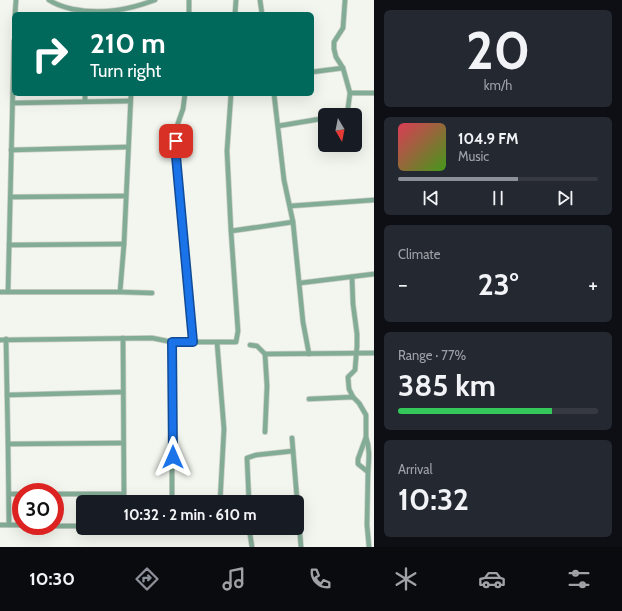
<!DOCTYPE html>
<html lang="en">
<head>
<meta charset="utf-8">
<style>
	body { margin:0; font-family:Cabin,sans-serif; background:#242831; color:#f1f3f6; height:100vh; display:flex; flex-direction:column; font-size:15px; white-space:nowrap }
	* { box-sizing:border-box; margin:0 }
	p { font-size:13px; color:#9ea1a6 }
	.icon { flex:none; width:22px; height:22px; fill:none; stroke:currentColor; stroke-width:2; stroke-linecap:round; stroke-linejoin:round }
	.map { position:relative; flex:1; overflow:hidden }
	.drawer { display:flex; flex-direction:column; gap:10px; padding:10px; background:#0d0f14; width:248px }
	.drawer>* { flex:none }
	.hud { position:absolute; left:12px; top:12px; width:302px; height:84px; border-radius:6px; box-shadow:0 4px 16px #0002; background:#00695c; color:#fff; overflow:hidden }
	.needle { width:26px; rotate:170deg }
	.fabs { position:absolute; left:318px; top:108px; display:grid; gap:8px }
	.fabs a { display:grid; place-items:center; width:44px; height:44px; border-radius:6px; background:#171b24; box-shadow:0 4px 16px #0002; font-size:20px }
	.speed { position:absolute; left:12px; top:483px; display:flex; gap:8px; font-size:20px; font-weight:700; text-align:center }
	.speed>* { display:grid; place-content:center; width:52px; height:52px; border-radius:50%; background:#171b24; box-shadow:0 4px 16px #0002; line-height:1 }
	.speed .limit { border:6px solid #d22; background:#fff; color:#111 }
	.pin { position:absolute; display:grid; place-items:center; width:34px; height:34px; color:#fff; margin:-17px; border-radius:8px; box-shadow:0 2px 6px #0006 }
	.me { position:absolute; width:44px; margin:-22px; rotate:0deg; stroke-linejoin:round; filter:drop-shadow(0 0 3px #0008) }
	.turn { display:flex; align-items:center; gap:14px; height:84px; padding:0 12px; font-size:18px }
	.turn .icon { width:52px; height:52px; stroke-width:2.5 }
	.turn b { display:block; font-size:28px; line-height:34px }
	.big { font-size:30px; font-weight:700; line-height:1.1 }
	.drawer .card { flex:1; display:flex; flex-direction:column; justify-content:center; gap:6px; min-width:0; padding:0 14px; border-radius:6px; background:#242831 }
	.drawer .dial { align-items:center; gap:0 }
	.dial b { font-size:52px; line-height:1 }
	.song { display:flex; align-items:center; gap:12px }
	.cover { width:48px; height:48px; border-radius:6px; background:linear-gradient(135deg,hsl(350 70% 55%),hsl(100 70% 35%)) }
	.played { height:4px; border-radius:2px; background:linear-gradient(90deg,#8c9099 60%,#363941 60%) }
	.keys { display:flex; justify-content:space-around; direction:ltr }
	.heat { display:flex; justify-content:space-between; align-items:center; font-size:22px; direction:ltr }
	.charge { height:6px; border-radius:3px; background:linear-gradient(90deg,#34c759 77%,#363941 0) }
	.trip { position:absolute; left:76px; top:495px; width:228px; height:40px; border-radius:6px; background:#171b24; box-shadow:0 4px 16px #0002; font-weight:700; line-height:40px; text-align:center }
	.tab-bar { display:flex; height:64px; justify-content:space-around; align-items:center; background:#090b0e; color:#9ea1a6 }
	.tab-bar .icon { width:28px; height:28px }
	.tab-bar .on { color:#8c9099 }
	.tab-bar b { font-size:18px; color:#f1f3f6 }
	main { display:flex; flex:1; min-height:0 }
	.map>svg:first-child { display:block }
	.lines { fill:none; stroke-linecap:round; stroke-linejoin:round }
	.minor-casing { stroke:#cccfc8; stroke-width:6 }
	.minor { stroke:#83ac96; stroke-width:4.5 }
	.route-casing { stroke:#114b97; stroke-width:10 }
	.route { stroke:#1a73e8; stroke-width:7 }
</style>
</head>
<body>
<main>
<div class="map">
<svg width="374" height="547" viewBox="0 0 374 547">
	<rect width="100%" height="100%" fill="#f2f6ee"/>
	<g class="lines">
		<g class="minor-casing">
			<g id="minor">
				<path d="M 49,0 C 56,5 64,7 72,9 C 102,15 128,10 155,0"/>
				<polyline points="260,0 262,14"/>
				<polyline points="345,0 343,28 334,42 334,49 336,57 343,68 350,93 347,115"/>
				<polyline points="15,14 16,0"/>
				<polyline points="189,14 189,0"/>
				<polyline points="235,14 236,0"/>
				<polyline points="312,72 343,68"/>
				<polyline points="350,93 374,93"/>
				<polyline points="85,94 85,101"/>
				<polyline points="185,94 183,109 177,126 175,156 193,342"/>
				<polyline points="274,94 284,180 293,222 303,322 309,354"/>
				<polyline points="13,103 130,101"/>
				<polyline points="278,126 320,119 322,121 325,140"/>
				<polyline points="11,150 128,147"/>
				<polyline points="11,197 125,196"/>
				<polyline points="290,206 374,200"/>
				<polyline points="231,231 293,222"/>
				<polyline points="9,245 124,244"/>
				<polyline points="352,277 353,304 357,334 357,346 355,370 348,377 349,389 353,397"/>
				<polyline points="300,283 374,274"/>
				<polyline points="0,292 120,292 124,244 131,94"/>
				<polyline points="8,292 14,41"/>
				<polyline points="120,292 152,293"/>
				<polyline points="6,339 8,444 9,525"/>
				<polyline points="0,340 152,338 172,342 236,342 238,331 231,231 227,151 231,94"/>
				<polyline points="172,342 172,502"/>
				<polyline points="217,342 224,429 220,502"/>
				<polyline points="250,345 257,346 265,354 374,353"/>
				<polyline points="265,354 267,386 265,432"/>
				<polyline points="7,395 123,392"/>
				<polyline points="309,399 353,397 359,403 366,415 366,437 358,459 358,464 368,472 367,525 369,547"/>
				<path d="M 366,437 C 370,448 369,459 368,472"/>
				<polyline points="292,438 301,547"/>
				<polyline points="8,444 123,443"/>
				<polyline points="9,494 21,494"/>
				<polyline points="55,494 124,494 123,338"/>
				<polyline points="249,502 247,458 256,455 293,451"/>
				<polyline points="0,525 21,525"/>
				<polyline points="55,526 83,526"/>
				<polyline points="249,528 252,547"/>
			</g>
		</g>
		<use href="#minor" class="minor"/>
	</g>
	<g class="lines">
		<g class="route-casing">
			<polyline id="route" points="173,457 172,342 193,342 176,156 176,141"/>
		</g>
		<use href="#route" class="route"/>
	</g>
</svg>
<div class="fabs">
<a><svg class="needle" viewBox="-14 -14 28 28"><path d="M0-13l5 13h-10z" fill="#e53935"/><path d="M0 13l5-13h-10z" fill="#9ea1a6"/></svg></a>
</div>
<div class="speed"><div class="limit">30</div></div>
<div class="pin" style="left:176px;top:141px;background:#d93025"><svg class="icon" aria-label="arrive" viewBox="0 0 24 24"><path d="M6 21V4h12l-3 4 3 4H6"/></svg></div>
<svg class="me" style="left:173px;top:457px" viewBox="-20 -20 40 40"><path d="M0-17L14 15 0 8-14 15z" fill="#1a73e8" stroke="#fff" stroke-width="4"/></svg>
<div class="trip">10:32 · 2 min · 610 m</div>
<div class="hud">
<div class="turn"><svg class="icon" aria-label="right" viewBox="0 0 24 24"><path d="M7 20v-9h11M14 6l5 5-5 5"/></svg><div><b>210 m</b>Turn right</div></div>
</div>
</div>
<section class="drawer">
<div class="card dial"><b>20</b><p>km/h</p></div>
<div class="card">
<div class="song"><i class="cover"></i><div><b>104.9 FM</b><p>Music</p></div></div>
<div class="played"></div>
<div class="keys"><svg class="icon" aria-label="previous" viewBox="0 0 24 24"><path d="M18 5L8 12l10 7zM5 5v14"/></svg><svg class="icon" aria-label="pause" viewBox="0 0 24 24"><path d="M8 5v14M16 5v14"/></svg><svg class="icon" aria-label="next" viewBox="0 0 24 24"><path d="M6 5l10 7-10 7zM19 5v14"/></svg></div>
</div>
<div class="card"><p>Climate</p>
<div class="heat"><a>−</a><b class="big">23°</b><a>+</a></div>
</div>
<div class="card"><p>Range · 77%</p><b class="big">385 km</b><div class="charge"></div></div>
<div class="card"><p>Arrival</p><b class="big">10:32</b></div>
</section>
</main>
<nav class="tab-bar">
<b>10:30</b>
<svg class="icon on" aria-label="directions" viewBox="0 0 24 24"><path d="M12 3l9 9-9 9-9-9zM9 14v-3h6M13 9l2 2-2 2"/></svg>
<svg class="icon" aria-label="music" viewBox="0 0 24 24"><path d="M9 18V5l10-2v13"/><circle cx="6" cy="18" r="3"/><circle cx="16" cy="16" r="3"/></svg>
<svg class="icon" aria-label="phone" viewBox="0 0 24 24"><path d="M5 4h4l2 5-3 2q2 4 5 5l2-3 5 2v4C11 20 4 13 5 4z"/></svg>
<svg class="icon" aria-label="climate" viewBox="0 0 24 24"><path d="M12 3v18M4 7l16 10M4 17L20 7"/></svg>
<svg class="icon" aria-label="car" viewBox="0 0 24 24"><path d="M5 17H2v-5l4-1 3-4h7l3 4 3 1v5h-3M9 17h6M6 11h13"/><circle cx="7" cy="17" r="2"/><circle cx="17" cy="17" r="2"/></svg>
<svg class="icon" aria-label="filters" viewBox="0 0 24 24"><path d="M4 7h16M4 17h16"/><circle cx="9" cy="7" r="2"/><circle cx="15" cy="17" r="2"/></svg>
</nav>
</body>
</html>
